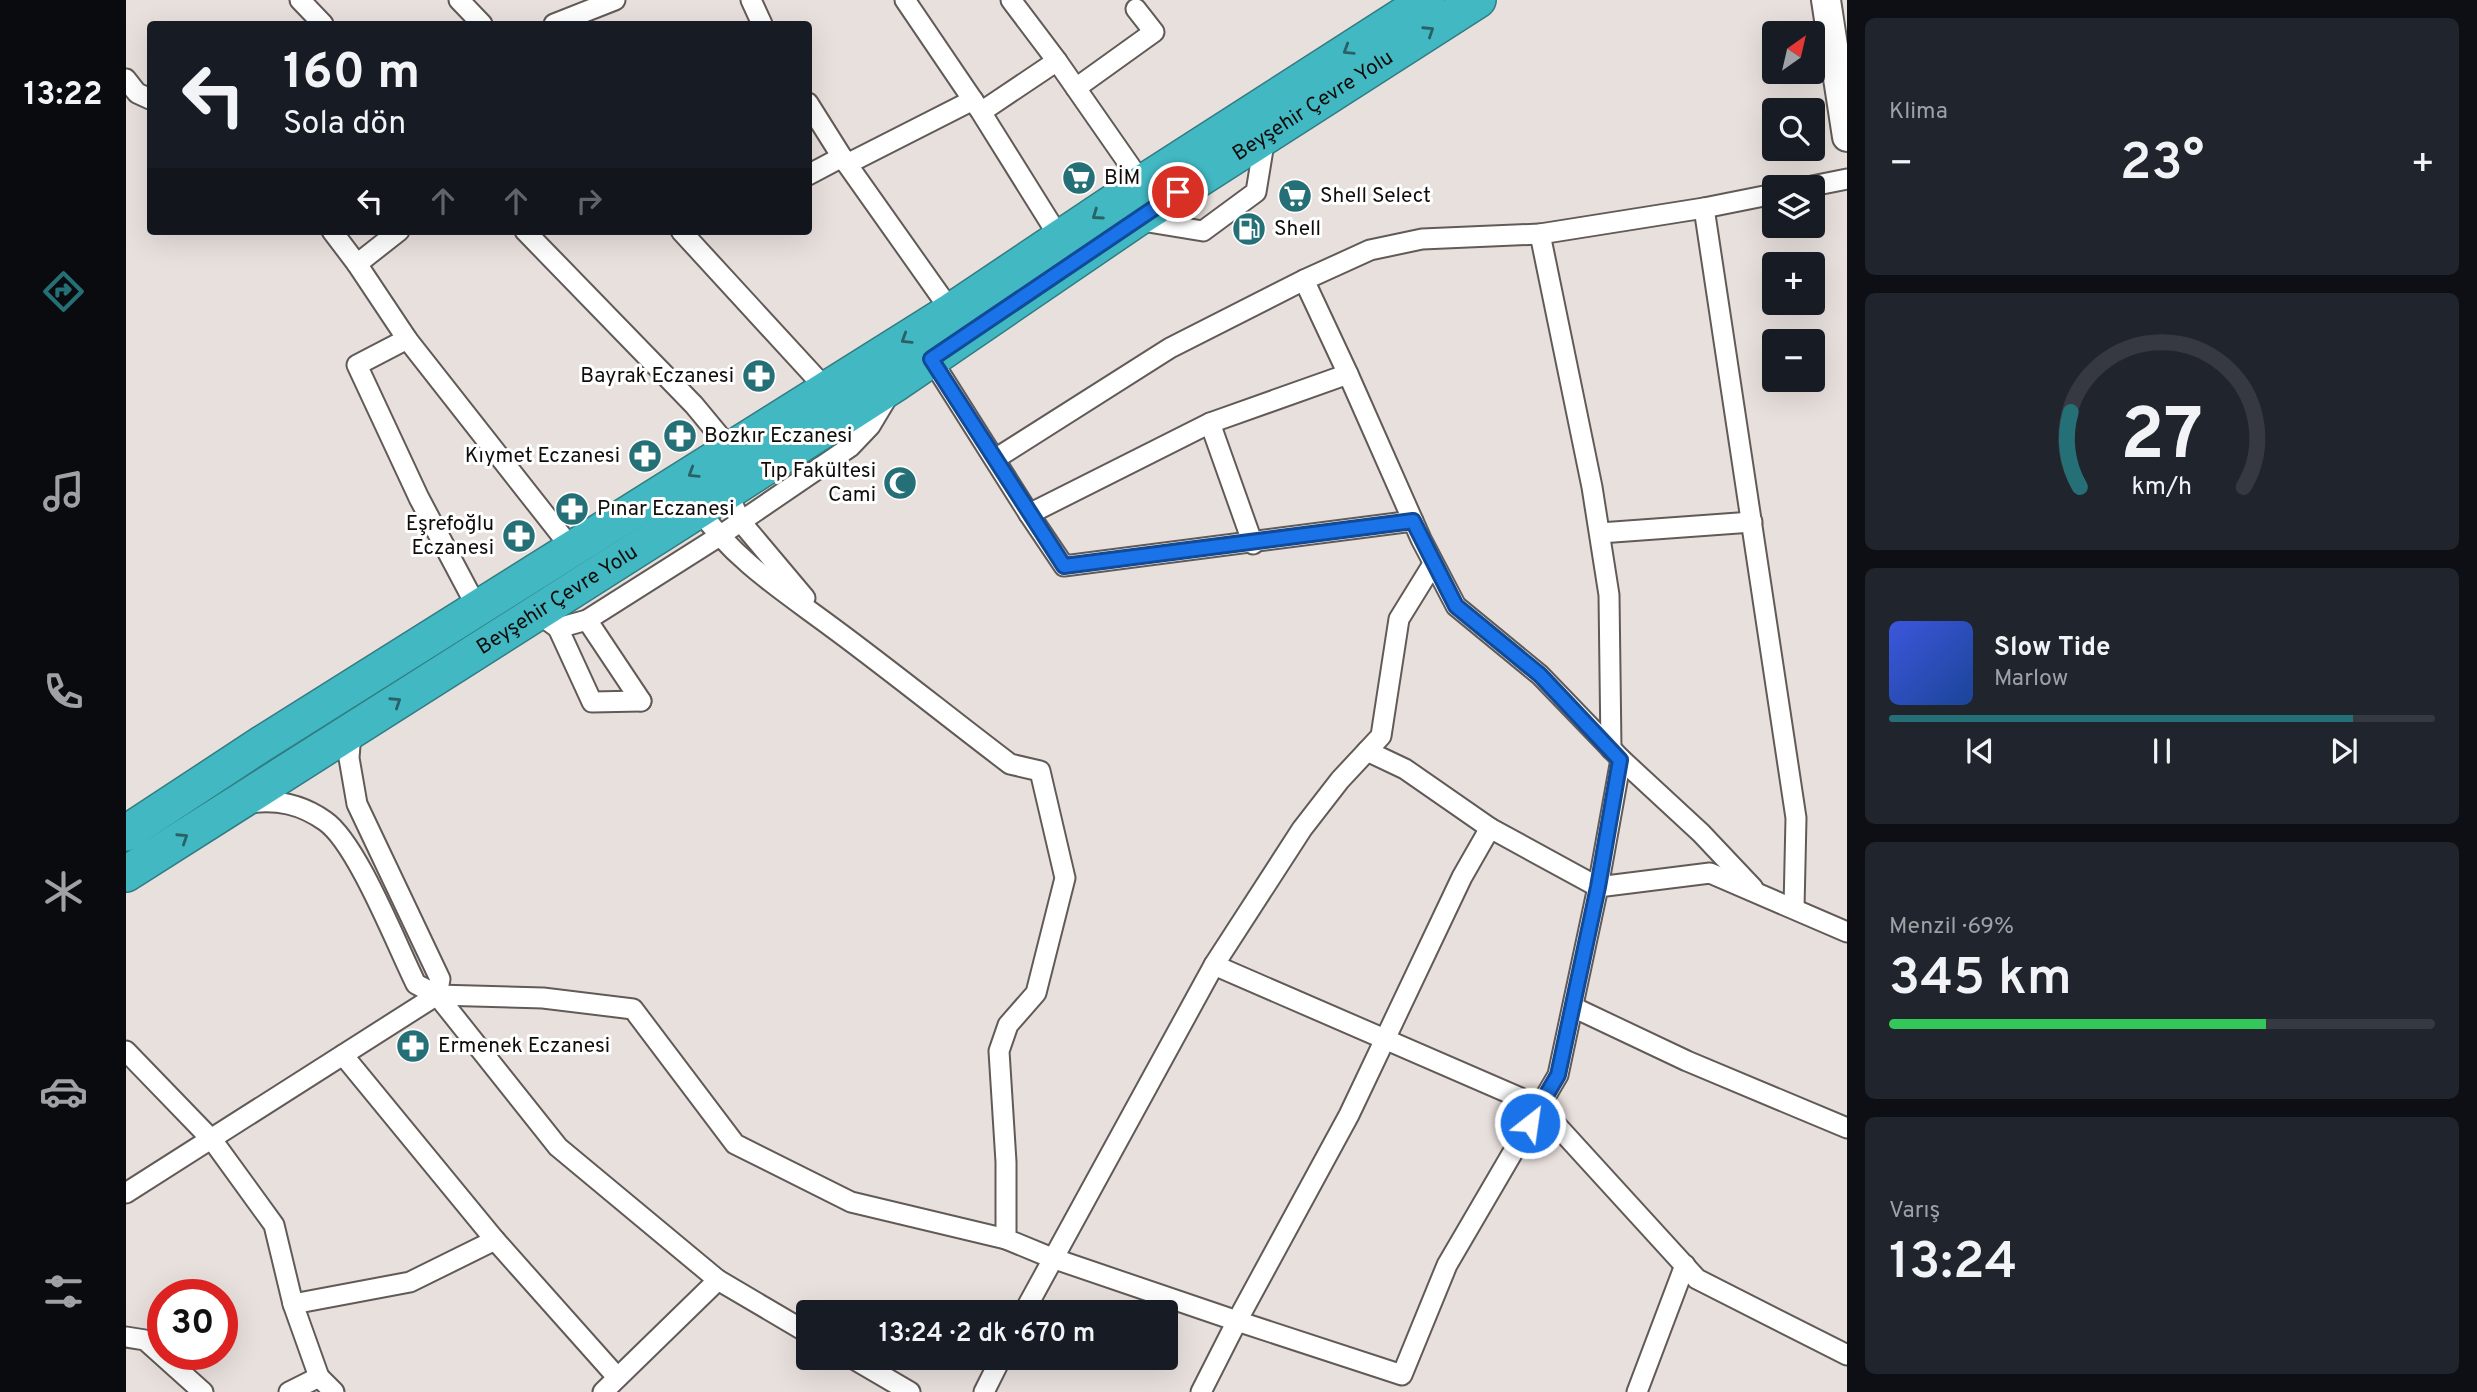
<!DOCTYPE html>
<html lang="tr">
<head>
<meta charset="utf-8">
<style>
	body { margin:0; font-family:Overpass,sans-serif; background:#20242c; color:#f1f3f6; height:100vh; display:flex; flex-direction:column; font-size:26px; white-space:nowrap }
	* { box-sizing:border-box; margin:0 }
	p { font-size:23px; color:#9ea1a6 }
	.icon { flex:none; width:38px; height:38px; fill:none; stroke:currentColor; stroke-width:2; stroke-linecap:round; stroke-linejoin:round }
	.map { position:relative; flex:1; overflow:hidden }
	.panel { display:flex; flex-direction:column; gap:18px; padding:18px; background:#0d0f14; width:630px }
	.panel>* { flex:none }
	.guide { position:absolute; left:21px; top:21px; width:665px; height:214px; border-radius:7px; box-shadow:0 7px 28px #0002; background:#171b24; color:#f1f3f6; overflow:hidden }
	.needle { width:46px; rotate:34deg }
	.controls { position:absolute; left:1636px; top:21px; display:grid; gap:14px }
	.controls a { display:grid; place-items:center; width:63px; height:63px; border-radius:7px; background:#171b24; box-shadow:0 7px 28px #0002; font-size:35px }
	.speed { position:absolute; left:21px; top:1279px; display:flex; gap:14px; font-size:35px; font-weight:700; text-align:center }
	.speed>* { display:grid; place-content:center; width:91px; height:91px; border-radius:50%; background:#171b24; box-shadow:0 7px 28px #0002; line-height:1 }
	.speed .limit { border:10px solid #d22; background:#fff; color:#111 }
	.pin { position:absolute; display:grid; place-items:center; width:60px; height:60px; color:#fff; margin:-30px; border:4px solid #fff; border-radius:50%; box-shadow:0 2px 7px #0007 }
	.me { position:absolute; width:77px; margin:-38px; rotate:30deg; stroke-linejoin:round; filter:drop-shadow(0 0 5px #0008) }
	.turn { display:flex; align-items:center; gap:24px; height:147px; padding:0 21px; font-size:32px }
	.turn .icon { width:91px; height:91px; stroke-width:2.5 }
	.turn b { display:block; font-size:49px; line-height:60px }
	.lanes { display:flex; align-items:center; height:66px; padding:0 21px; background:#0003; justify-content:center; gap:35px; direction:ltr }
	.lanes .off { opacity:.35 }
	.big { font-size:52px; font-weight:600; line-height:1.1 }
	.panel .widget { flex:1; display:flex; flex-direction:column; justify-content:center; gap:10px; min-width:0; padding:0 24px; border-radius:10px; background:#20242c }
	.panel .dial { align-items:center; gap:0 }
	.dial svg { height:182px; overflow:visible; fill:none; stroke:#363941; stroke-width:7; stroke-linecap:round; text-anchor:middle }
	.dial text { fill:#f1f3f6; stroke:none }
	.song { display:flex; align-items:center; gap:21px }
	.cover { width:84px; height:84px; border-radius:10px; background:linear-gradient(135deg,hsl(230 70% 55%),hsl(220 70% 35%)) }
	.played { height:7px; border-radius:4px; background:linear-gradient(90deg,#257076 85%,#363941 85%) }
	.keys { display:flex; justify-content:space-around; direction:ltr }
	.heat { display:flex; justify-content:space-between; align-items:center; font-size:38px; direction:ltr }
	.charge { height:10px; border-radius:5px; background:linear-gradient(90deg,#34c759 69%,#363941 0) }
	.trip { position:absolute; left:670px; top:1300px; width:382px; height:70px; border-radius:7px; background:#171b24; box-shadow:0 7px 28px #0002; font-weight:600; line-height:70px; text-align:center }
	main { display:flex; flex:1; min-height:0 }
	.tabs { display:flex; flex-direction:column; width:126px; justify-content:space-around; align-items:center; background:#090b0e; color:#9ea1a6 }
	.tabs .icon { width:49px; height:49px }
	.tabs .on { color:#257076 }
	.tabs b { font-size:32px; color:#f1f3f6 }
	.map>svg:first-child { display:block }
	.lines { fill:none; stroke-linecap:round; stroke-linejoin:round }
	.street-casing { stroke:#615a57; stroke-width:23 }
	.secondary-casing { stroke:#615a57; stroke-width:32 }
	.highway-casing { stroke:#307c82; stroke-width:38 }
	.street { stroke:#fff; stroke-width:19 }
	.secondary { stroke:#fff; stroke-width:28 }
	.highway { stroke:#42b8c2; stroke-width:35 }
	.oneway { stroke:#286267 }
	.route-casing { stroke:#114b97; stroke-width:18 }
	.route { stroke:#1a73e8; stroke-width:12 }
	.labels { text-anchor:middle; dominant-baseline:central; stroke-width:6; stroke-linejoin:round; paint-order:stroke }
	.street-label { font-size:21px; fill:#0f0d0c; stroke:#fff }
	.poi-label { font-size:21px; fill:#0f0d0c; stroke:#fff; text-anchor:start }
</style>
</head>
<body>
<main>
<nav class="tabs">
<b>13:22</b>
<svg class="icon on" aria-label="directions" viewBox="0 0 24 24"><path d="M12 3l9 9-9 9-9-9zM9 14v-3h6M13 9l2 2-2 2"/></svg>
<svg class="icon" aria-label="music" viewBox="0 0 24 24"><path d="M9 18V5l10-2v13"/><circle cx="6" cy="18" r="3"/><circle cx="16" cy="16" r="3"/></svg>
<svg class="icon" aria-label="phone" viewBox="0 0 24 24"><path d="M5 4h4l2 5-3 2q2 4 5 5l2-3 5 2v4C11 20 4 13 5 4z"/></svg>
<svg class="icon" aria-label="climate" viewBox="0 0 24 24"><path d="M12 3v18M4 7l16 10M4 17L20 7"/></svg>
<svg class="icon" aria-label="car" viewBox="0 0 24 24"><path d="M5 17H2v-5l4-1 3-4h7l3 4 3 1v5h-3M9 17h6M6 11h13"/><circle cx="7" cy="17" r="2"/><circle cx="17" cy="17" r="2"/></svg>
<svg class="icon" aria-label="filters" viewBox="0 0 24 24"><path d="M4 7h16M4 17h16"/><circle cx="9" cy="7" r="2"/><circle cx="15" cy="17" r="2"/></svg>
</nav>
<div class="map">
<svg width="1721" height="1392" viewBox="0 0 1721 1392">
	<rect width="100%" height="100%" fill="#e8e0dd"/>
	<g class="lines">
		<g class="street-casing">
			<g id="street">
				<polyline points="174,0 197,24"/>
				<polyline points="333,0 356,24"/>
				<polyline points="625,0 636,24"/>
				<polyline points="779,0 853,109"/>
				<polyline points="885,0 931,61 855,112 935,240"/>
				<polyline points="428,24 489,0"/>
				<polyline points="931,61 1016,183"/>
				<polyline points="0,79 11,93 24,99"/>
				<polyline points="950,88 1028,32 1010,9"/>
				<polyline points="682,103 716,157 825,311"/>
				<polyline points="721,164 847,100"/>
				<polyline points="682,175 716,157"/>
				<polyline points="1681,187 1721,179"/>
				<polyline points="1578,208 1648,194"/>
				<polyline points="1010,220 1077,231 1130,192 1139,137"/>
				<polyline points="206,231 231,264"/>
				<polyline points="273,231 231,264 281,339 446,549"/>
				<polyline points="399,231 568,405 597,440 609,447"/>
				<polyline points="555,231 690,378 704,387"/>
				<polyline points="281,339 231,365 293,498 345,596 356,606"/>
				<polyline points="805,359 903,514 1084,423 1222,374 1295,539 1330,606 1414,675 1495,759 1472,887 1432,1075 1321,1265 1276,1375 1111,1321 1223,1115 1336,877 1364,828 1472,887 1584,873 1721,932"/>
				<polyline points="1222,374 1178,280 1244,250 1296,239 1414,234"/>
				<polyline points="1084,423 1127,544"/>
				<polyline points="869,459 1044,348 1178,280"/>
				<polyline points="601,492 615,522 679,598"/>
				<path d="M 573,509 C 608,561 662,594 711,631 C 769,674 826,720 884,764 L 914,771 L 939,878 L 910,993 L 882,1025 L 873,1051 L 880,1162 L 880,1239 L 926,1258 L 1111,1321 L 1075,1392"/>
				<polyline points="903,514 938,566 1287,521"/>
				<polyline points="1474,533 1626,522"/>
				<polyline points="410,612 432,628 461,620 592,537 724,447 744,426 762,396"/>
				<polyline points="461,620 515,701"/>
				<polyline points="432,628 466,702 515,701"/>
				<polyline points="225,732 223,758 231,804 314,979 311,995 432,1147 592,1280 477,1392"/>
				<polyline points="1485,749 1483,595 1466,487 1414,234 1578,208 1670,818 1668,908"/>
				<polyline points="1241,751 1279,769 1364,828"/>
				<polyline points="1495,759 1575,833 1627,888"/>
				<polyline points="1088,965 1413,1106 1571,1279 1721,1355"/>
				<polyline points="311,995 417,998 507,1009 609,1144 725,1202 880,1239"/>
				<polyline points="1447,1007 1561,1061 1721,1128"/>
				<polyline points="0,1051 87,1141 148,1225 167,1304 284,1282 369,1240"/>
				<polyline points="217,1055 369,1240 491,1377"/>
				<path d="M 0,1193 L 311,995 L 290,984 C 271,946 231,843 199,821 C 175,804 151,799 123,803"/>
				<polyline points="592,1280 682,1333"/>
				<polyline points="167,1304 193,1377"/>
				<polyline points="898,1312 1088,965 1176,829 1214,780 1255,736 1273,619 1307,564"/>
				<polyline points="0,1337 19,1340 77,1392"/>
				<polyline points="726,1358 784,1392"/>
				<polyline points="163,1392 193,1377 208,1392"/>
				<polyline points="858,1392 875,1358"/>
				<polyline points="1511,1392 1559,1265"/>
			</g>
		</g>
		<g class="secondary-casing">
			<polyline id="secondary" points="1700,0 1721,137"/>
		</g>
		<g class="highway-casing">
			<g id="highway">
				<polyline points="0,833 137,743 825,311 1016,183 1301,0"/>
				<path id="s1" d="M 0,874 L 601,492 L 769,384 L 1009,220 L 1352,0"/>
			</g>
		</g>
		<use href="#street" class="street"/>
		<use href="#secondary" class="secondary"/>
		<use href="#highway" class="highway"/>
	</g>
	<defs><path id="oneway-chevron" d="M-2-3.5L2.5 0L-2 3.5" fill="none" stroke-width="1.6" stroke-linecap="round" stroke-linejoin="round" transform="scale(1.75)"/></defs>
	<g class="oneway">
		<use href="#oneway-chevron" transform="translate(1303 31) rotate(-33)"/>
		<use href="#oneway-chevron" transform="translate(1222 50) rotate(148)"/>
		<use href="#oneway-chevron" transform="translate(971 215) rotate(145)"/>
		<use href="#oneway-chevron" transform="translate(780 339) rotate(148)"/>
		<use href="#oneway-chevron" transform="translate(567 473) rotate(148)"/>
		<use href="#oneway-chevron" transform="translate(270 702) rotate(-33)"/>
		<use href="#oneway-chevron" transform="translate(57 838) rotate(-33)"/>
	</g>
	<g class="lines">
		<g class="route-casing">
			<polyline id="route" points="1052,192 805,359 938,566 1287,521 1330,606 1414,675 1494,760 1472,887 1432,1075 1404,1123"/>
		</g>
		<use href="#route" class="route"/>
	</g>
	<defs>
		<g id="supermarket-disc" transform="scale(1.75)"><circle r="9.5" fill="#257076" stroke="#fff"/><path d="M-6-5.5h2.5l.6 2H6L4.5 2H-2.5L-4.4-4H-6ZM-1.5 3.2a1.3 1.3 0 1 0 .1 0ZM3 3.2a1.3 1.3 0 1 0 .1 0Z" fill="#fff"/></g>
		<g id="fuel-disc" transform="scale(1.75)"><circle r="9.5" fill="#257076" stroke="#fff"/><path d="M-5.5-6h7V0h2V4h1.3V-2.5L3-4.5l.8-.8L6-3V5H2.5V1h-1V6h-7ZM-4.2-4.7v3.2H.2V-4.7Z" fill="#fff"/></g>
		<g id="pharmacy-disc" transform="scale(1.75)"><circle r="9.5" fill="#257076" stroke="#fff"/><path d="M-2-6h4v4h4v4h-4v4h-4v-4h-4v-4h4Z" fill="#fff"/></g>
		<g id="mosque-disc" transform="scale(1.75)"><circle r="9.5" fill="#257076" stroke="#fff"/><path d="M3.5-4.9A6 6 0 1 0 3.5 4.9A5 5 0 1 1 3.5-4.9Z" fill="#fff"/></g>
	</defs>
	<g fill-rule="evenodd">
		<use href="#supermarket-disc" x="953" y="178"/>
		<use href="#supermarket-disc" x="1169" y="196"/>
		<use href="#fuel-disc" x="1123" y="229"/>
		<use href="#pharmacy-disc" x="633" y="376"/>
		<use href="#pharmacy-disc" x="554" y="436"/>
		<use href="#pharmacy-disc" x="519" y="456"/>
		<use href="#mosque-disc" x="774" y="483"/>
		<use href="#pharmacy-disc" x="446" y="509"/>
		<use href="#pharmacy-disc" x="393" y="536"/>
		<use href="#pharmacy-disc" x="287" y="1046"/>
	</g>
	<g class="labels">
		<g class="street-label">
			<text stroke="none"><textPath href="#s1" startOffset="1414">Beyşehir Çevre Yolu</textPath></text>
			<text stroke="none"><textPath href="#s1" startOffset="511">Beyşehir Çevre Yolu</textPath></text>
		</g>
		<g class="poi-label">
			<text x="978" y="178">BİM</text>
			<text x="1194" y="196">Shell Select</text>
			<text x="1148" y="229">Shell</text>
			<text x="608" y="376" text-anchor="end">Bayrak Eczanesi</text>
			<text x="578" y="436">Bozkır Eczanesi</text>
			<text x="494" y="456" text-anchor="end">Kıymet Eczanesi</text>
			<text x="750" y="471" text-anchor="end">Tıp Fakültesi<tspan x="750" dy="24">Cami</tspan></text>
			<text x="471" y="509">Pınar Eczanesi</text>
			<text x="368" y="524" text-anchor="end">Eşrefoğlu<tspan x="368" dy="24">Eczanesi</tspan></text>
			<text x="312" y="1046">Ermenek Eczanesi</text>
		</g>
	</g>
</svg>
<div class="controls">
<a><svg class="needle" viewBox="-14 -14 28 28"><path d="M0-13l5 13h-10z" fill="#e53935"/><path d="M0 13l5-13h-10z" fill="#9ea1a6"/></svg></a>
<a><svg class="icon" aria-label="search" viewBox="0 0 24 24"><circle cx="10" cy="10" r="6"/><path d="M15 15l6 6"/></svg></a>
<a><svg class="icon" aria-label="layers" viewBox="0 0 24 24"><path d="M12 4l9 5-9 5-9-5zM3 14l9 5 9-5"/></svg></a>
<a>+</a>
<a>−</a>
</div>
<div class="speed"><div class="limit">30</div></div>
<div class="pin" style="left:1052px;top:192px;background:#d93025"><svg class="icon" aria-label="arrive" viewBox="0 0 24 24"><path d="M6 21V4h12l-3 4 3 4H6"/></svg></div>
<svg class="me" style="left:1404px;top:1123px" viewBox="-20 -20 40 40"><circle r="17" fill="#1a73e8" stroke="#fff" stroke-width="3"/><path d="M0-11L8 9 0 5-8 9z" fill="#fff"/></svg>
<div class="trip">13:24 · 2 dk · 670 m</div>
<div class="guide">
<div class="turn"><svg class="icon" aria-label="left" viewBox="0 0 24 24"><path d="M17 20v-9H6M10 6l-5 5 5 5"/></svg><div><b>160 m</b>Sola dön</div></div>
<div class="lanes"><svg class="icon" aria-label="left" viewBox="0 0 24 24"><path d="M17 20v-9H6M10 6l-5 5 5 5"/></svg><svg class="icon off" aria-label="ahead" viewBox="0 0 24 24"><path d="M12 20V5M6 11l6-6 6 6"/></svg><svg class="icon off" aria-label="ahead" viewBox="0 0 24 24"><path d="M12 20V5M6 11l6-6 6 6"/></svg><svg class="icon off" aria-label="right" viewBox="0 0 24 24"><path d="M7 20v-9h11M14 6l5 5-5 5"/></svg></div>
</div>
</div>
<section class="panel">
<div class="widget"><p>Klima</p>
<div class="heat"><a>−</a><b class="big">23°</b><a>+</a></div>
</div>
<div class="widget dial"><svg viewBox="0 0 100 80">
<path d="M14 69A42 42 0 1 1 86 69"/>
<path d="M14 69A42 42 0 0 1 10 36" stroke="#257076"/>
<text x="50" y="56" font-size="32" font-weight="700">27</text>
<text x="50" y="72" font-size="11">km/h</text>
</svg></div>
<div class="widget">
<div class="song"><i class="cover"></i><div><b>Slow Tide</b><p>Marlow</p></div></div>
<div class="played"></div>
<div class="keys"><svg class="icon" aria-label="previous" viewBox="0 0 24 24"><path d="M18 5L8 12l10 7zM5 5v14"/></svg><svg class="icon" aria-label="pause" viewBox="0 0 24 24"><path d="M8 5v14M16 5v14"/></svg><svg class="icon" aria-label="next" viewBox="0 0 24 24"><path d="M6 5l10 7-10 7zM19 5v14"/></svg></div>
</div>
<div class="widget"><p>Menzil · 69%</p><b class="big">345 km</b><div class="charge"></div></div>
<div class="widget"><p>Varış</p><b class="big">13:24</b></div>
</section>
</main>
</body>
</html>
